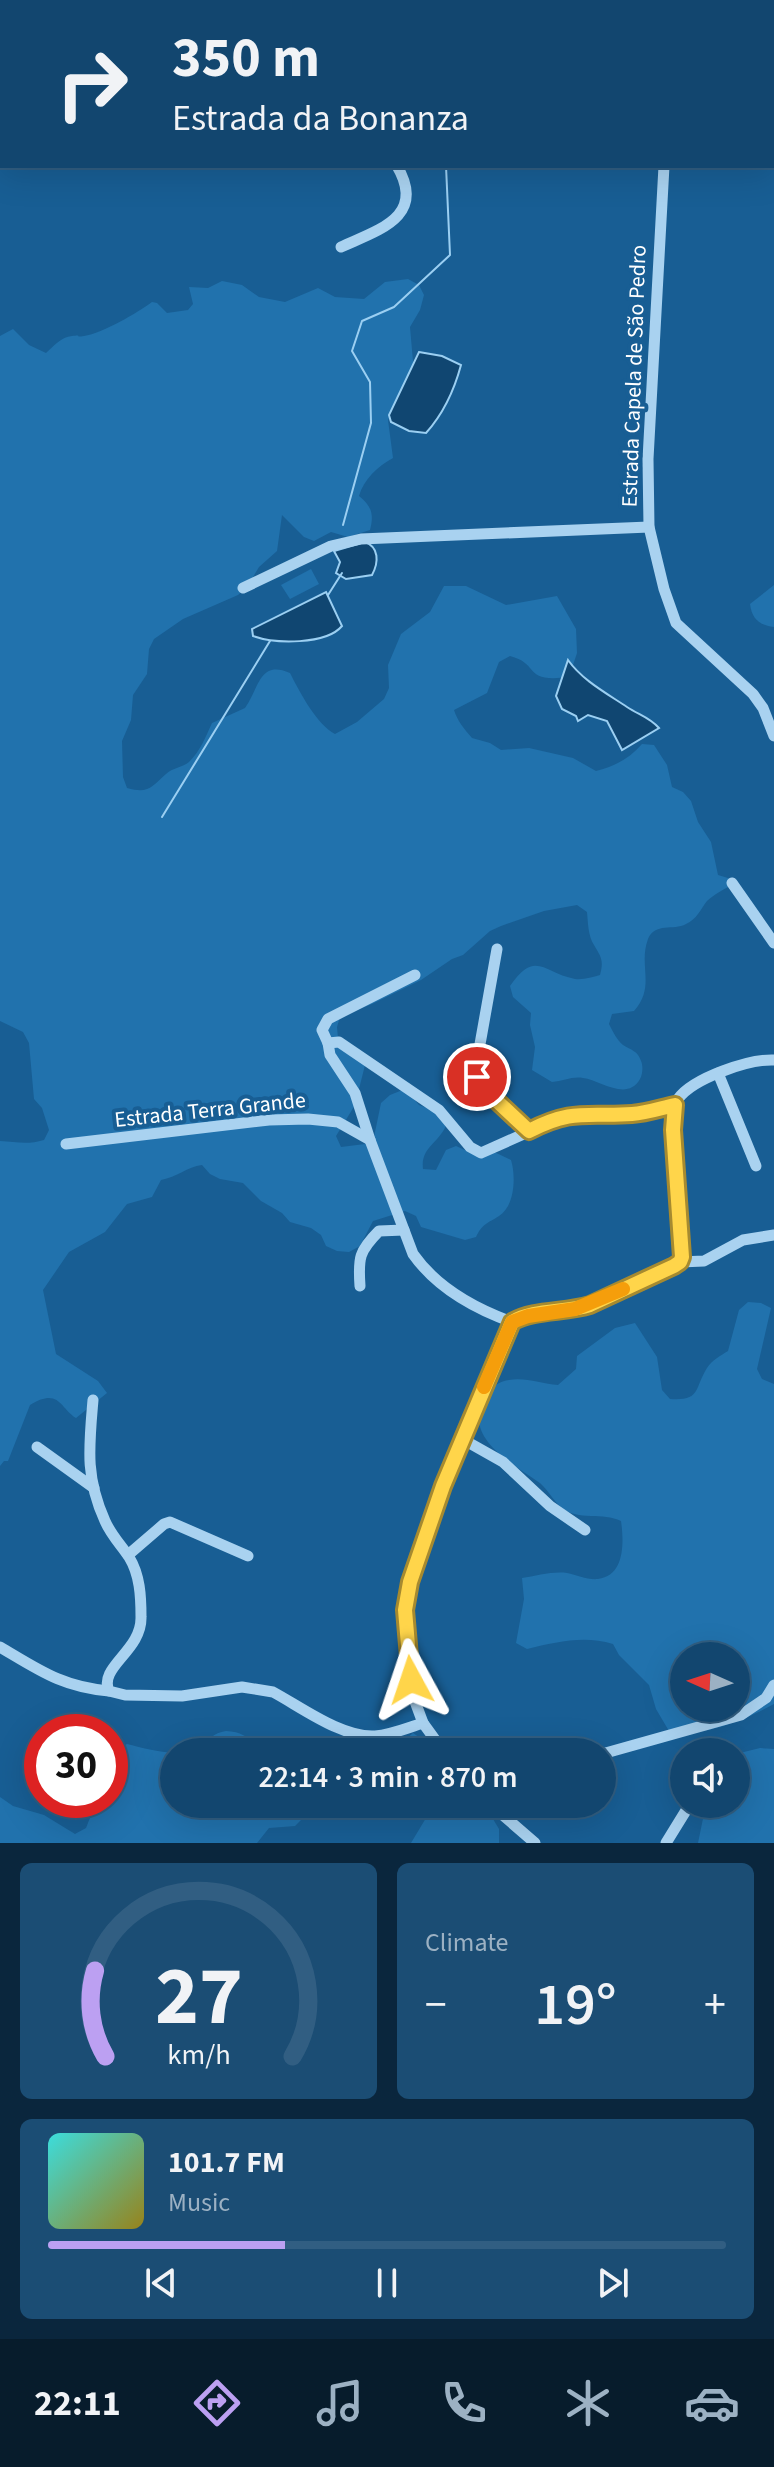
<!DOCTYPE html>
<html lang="en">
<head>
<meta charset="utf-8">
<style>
	body { margin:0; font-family:"Source Sans 3",sans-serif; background:#1b4d74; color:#f1f3f6; height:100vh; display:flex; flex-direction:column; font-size:30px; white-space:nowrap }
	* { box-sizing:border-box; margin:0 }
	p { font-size:26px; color:#9cb1c3 }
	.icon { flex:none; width:44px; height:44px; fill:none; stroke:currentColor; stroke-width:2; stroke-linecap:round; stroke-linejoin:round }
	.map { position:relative; height:1843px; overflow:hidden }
	.sheet { display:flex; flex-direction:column; gap:20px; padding:20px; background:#0a263d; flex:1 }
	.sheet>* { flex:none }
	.top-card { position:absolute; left:0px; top:0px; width:774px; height:168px; box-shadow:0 8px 32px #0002,0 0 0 2px #315e82; background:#12466f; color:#f1f3f6; overflow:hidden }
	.needle { width:52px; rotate:273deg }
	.controls { position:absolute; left:670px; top:1642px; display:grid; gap:16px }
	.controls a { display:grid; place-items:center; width:80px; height:80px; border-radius:50%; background:#12466f; box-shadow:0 8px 32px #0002,0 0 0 2px #315e82; font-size:40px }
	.speed { position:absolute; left:24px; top:1714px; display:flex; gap:16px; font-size:40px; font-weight:700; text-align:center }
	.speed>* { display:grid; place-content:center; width:104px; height:104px; border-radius:50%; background:#12466f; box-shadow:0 8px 32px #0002,0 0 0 2px #315e82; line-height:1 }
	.speed .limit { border:12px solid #d22; background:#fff; color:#111 }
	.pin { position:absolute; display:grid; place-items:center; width:68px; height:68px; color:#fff; margin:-34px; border:4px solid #fff; border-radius:50%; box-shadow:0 2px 8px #0007 }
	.me { position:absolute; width:88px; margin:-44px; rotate:355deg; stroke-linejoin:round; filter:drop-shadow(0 0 6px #0008) }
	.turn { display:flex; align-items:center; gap:28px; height:168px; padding:0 40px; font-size:36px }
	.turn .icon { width:104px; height:104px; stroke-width:2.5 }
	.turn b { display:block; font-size:56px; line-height:68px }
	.big { font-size:60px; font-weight:600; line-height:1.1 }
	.sheet .card { flex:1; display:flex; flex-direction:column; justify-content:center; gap:12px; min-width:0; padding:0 28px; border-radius:12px; background:#1b4d74 }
	.sheet .dial { align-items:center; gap:0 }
	.dial svg { height:208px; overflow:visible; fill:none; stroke:#315e82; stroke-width:7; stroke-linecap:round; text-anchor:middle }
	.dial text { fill:#f1f3f6; stroke:none }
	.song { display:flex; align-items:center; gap:24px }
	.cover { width:96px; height:96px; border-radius:12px; background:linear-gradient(135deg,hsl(180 70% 55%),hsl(50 70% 35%)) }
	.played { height:8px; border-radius:4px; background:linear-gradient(90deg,#bca0f2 35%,#315e82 35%) }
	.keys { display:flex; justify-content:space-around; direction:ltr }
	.heat { display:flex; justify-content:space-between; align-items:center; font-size:44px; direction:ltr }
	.sheet .tiles { flex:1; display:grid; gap:20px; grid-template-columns:1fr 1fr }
	.card:last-child { grid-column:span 2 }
	.trip { position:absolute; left:160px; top:1738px; width:456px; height:80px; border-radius:40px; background:#12466f; box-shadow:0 8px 32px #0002,0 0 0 2px #315e82; font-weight:600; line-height:80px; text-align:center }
	.tab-bar { display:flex; height:128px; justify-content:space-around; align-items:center; background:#071c2c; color:#9cb1c3 }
	.tab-bar .icon { width:56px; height:56px }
	.tab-bar .active { color:#bca0f2 }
	.tab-bar b { font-size:36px; color:#f1f3f6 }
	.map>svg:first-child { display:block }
	.green { fill:#2172ad; fill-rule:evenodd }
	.water { fill:#104671; stroke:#9bcff2; stroke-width:2 }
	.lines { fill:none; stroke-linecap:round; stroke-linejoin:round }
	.stream { stroke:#9bcff2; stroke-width:2 }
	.minor { stroke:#a9d2f0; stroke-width:11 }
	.route-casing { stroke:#a68a30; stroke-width:20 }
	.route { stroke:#ffd54a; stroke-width:14 }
	.slow { stroke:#f59e0b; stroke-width:14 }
	.labels { text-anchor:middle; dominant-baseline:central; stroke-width:8; stroke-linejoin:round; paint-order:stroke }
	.street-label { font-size:22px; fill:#fff; stroke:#185e94 }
</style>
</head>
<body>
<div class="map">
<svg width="774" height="1843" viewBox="0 0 774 1843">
	<rect width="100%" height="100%" fill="#185e94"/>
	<g class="green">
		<path d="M 408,279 L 419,285 L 424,295 L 420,310 L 410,327 L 414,373 L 388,420 L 393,458 C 377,467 364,479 359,496 C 372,506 374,515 370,530 L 348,537 L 331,532 L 314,541 L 304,537 L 282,515 L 277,551 L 259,567 L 247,587 L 238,595 L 183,619 L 154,639 L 149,649 L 147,674 L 133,695 L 131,720 L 122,741 L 123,777 L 127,788 C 149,794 151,787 166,774 C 172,768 183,767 189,762 C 201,750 205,738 212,723 L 245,708 C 259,689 259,659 290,673 C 299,691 317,725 335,734 L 357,722 L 384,699 L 389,688 L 388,665 L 401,634 L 430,612 L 444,586 L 466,586 L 506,605 L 557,596 L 576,629 L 577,653 L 569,677 C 522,683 541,664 510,656 L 499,662 L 487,693 L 454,710 C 457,720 464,729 472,738 L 490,743 L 501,750 L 529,748 L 573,758 L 596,771 C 614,767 630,758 642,744 L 654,745 L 667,765 L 672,787 L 683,792 L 691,801 L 698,822 L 711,842 L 718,875 L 728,878 L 734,884 C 726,888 713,895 707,901 C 700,910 697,919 686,924 C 673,931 655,922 648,939 C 638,966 656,986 634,1011 L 612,1014 L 609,1024 C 613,1032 617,1040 623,1045 C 631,1050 638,1051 641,1061 C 643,1065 643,1074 640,1079 C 627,1102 600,1080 583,1078 C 573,1076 563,1081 552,1082 L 532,1070 L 535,1047 L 530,1025 L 531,1013 L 513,997 L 510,986 C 536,949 543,973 575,979 C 584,980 592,977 600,975 C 604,960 601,957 594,945 C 588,936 588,922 587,912 L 577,905 L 544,911 L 501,926 L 490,931 L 463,955 L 452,959 L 421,980 L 372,1004 L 340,1017 L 337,1027 L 338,1038 L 366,1061 L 355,1105 L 336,1136 L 341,1147 L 365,1144 L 374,1137 L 381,1103 L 390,1095 L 405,1089 L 419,1105 L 440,1113 L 447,1122 C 442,1142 420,1146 423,1169 L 436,1170 L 446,1150 L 456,1146 L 467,1151 L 490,1150 L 511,1160 C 516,1176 515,1206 499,1216 C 488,1223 482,1224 476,1237 L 465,1240 L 421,1227 L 416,1216 L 405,1211 L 373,1221 L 360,1246 L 349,1252 L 337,1251 L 326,1246 L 321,1235 L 311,1228 L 290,1222 L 282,1213 L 261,1201 L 243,1183 L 220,1179 L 210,1174 L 202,1165 C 187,1167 177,1177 161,1180 L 152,1197 L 127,1204 L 105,1232 L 69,1252 L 43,1290 L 56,1354 L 98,1381 L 107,1393 L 76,1418 C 60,1408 59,1387 30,1405 L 8,1461 L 4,1461 L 0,1466 L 0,1141 C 16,1142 28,1145 44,1140 L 49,1130 L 42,1108 L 34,1099 L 29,1043 L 23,1032 L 0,1021 L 0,336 L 13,329 L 29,345 L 46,353 C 54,346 61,337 72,336 C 84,334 73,338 84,336 C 103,333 137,313 152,302 L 157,303 L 167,313 L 188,310 L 193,304 L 189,287 L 208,288 L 222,281 L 242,285 L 259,297 L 285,302 L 318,288 L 335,297 L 364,299 L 385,282 Z"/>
		<polygon points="311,569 319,584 290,599 281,585"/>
		<path d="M 774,585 L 774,627 C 759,625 752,619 750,604 Z"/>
		<path d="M 748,1302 L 761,1303 L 771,1308 L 757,1369 L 762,1379 L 774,1384 L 774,1704 C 747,1719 700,1739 669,1731 L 656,1709 L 649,1685 L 619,1655 L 613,1644 C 584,1635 556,1642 527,1649 L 516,1643 L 524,1599 L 522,1578 C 536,1576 553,1571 567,1573 C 577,1575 587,1580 598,1579 C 625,1576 624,1542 621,1521 C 603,1512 578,1521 562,1508 C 552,1500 547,1487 537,1481 C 511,1463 461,1436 485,1397 C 490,1389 498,1381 509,1380 C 525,1377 542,1384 558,1385 L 576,1369 L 577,1356 L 615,1328 L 635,1323 L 657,1357 L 662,1390 L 670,1399 C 701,1401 694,1389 707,1368 C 712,1360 720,1356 728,1351 L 739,1310 ZM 684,1656 L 736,1656 L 736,1708 L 684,1708 Z"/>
		<path d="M 226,1731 C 244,1732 251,1739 262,1752 L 174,1752 L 174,1804 L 325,1804 L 310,1811 L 295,1826 L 269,1828 L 257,1843 L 0,1843 L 0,1797 L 13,1806 L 44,1815 L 75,1834 L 86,1828 L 97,1800 L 110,1800 C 110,1776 103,1756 127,1744 C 147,1749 180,1759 199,1747 C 209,1740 213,1733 226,1731 Z"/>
		<polygon points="413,1733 441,1752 401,1752 406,1739"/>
		<polygon points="760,1748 774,1749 774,1843 698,1843 706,1804 736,1804 736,1754"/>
		<polygon points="422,1804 484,1804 499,1829 499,1843 411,1843 429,1813"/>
	</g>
	<g class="water">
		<path d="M 419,352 L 442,356 L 461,365 C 454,391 444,413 426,433 L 409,431 L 391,422 L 389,415 Z"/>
		<path d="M 365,542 C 379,547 379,562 372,575 L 346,579 L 336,573 L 340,562 L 334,551 Z"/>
		<path d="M 326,592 L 342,626 C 326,645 275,644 253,636 L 252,629 Z"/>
		<path d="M 568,660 C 582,680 606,693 627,707 C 639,715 649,717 659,728 L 622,750 L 607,721 L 588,715 L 578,721 L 576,716 L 562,709 L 556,696 Z"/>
	</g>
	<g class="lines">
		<g class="stream">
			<polyline points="343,525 371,423 370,382 352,351 362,321 394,307 450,255 446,166"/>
			<polyline points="328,595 342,573"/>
			<polyline points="162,817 270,641"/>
		</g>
		<g class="minor">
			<polyline points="97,0 98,2"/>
			<polyline points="327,0 330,2"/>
			<polyline points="128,2 135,0"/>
			<polyline points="0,109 2,106"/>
			<polyline points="772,127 774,128"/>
			<polyline points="664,166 648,459 649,527 664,589 676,623 753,694 763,708 774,736"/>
			<path d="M 341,247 C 378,230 427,217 397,166"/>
			<polyline points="243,588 331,546 361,539 649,527"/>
			<polyline points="732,883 774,943"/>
			<polyline points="497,949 477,1061 477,1077 484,1089 529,1131"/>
			<polyline points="328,1043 322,1030 328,1019 415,975"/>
			<polyline points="718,1073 756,1166"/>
			<polyline points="370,1140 355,1093 330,1055 328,1043 339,1042 439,1110 470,1147 481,1153 562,1117 593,1113 631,1114 675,1105"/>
			<path d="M 66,1144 L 269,1120 L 308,1119 L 338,1122 L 370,1140 L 413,1254 C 437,1288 473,1308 512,1322"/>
			<polyline points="680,1262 704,1261 743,1240 774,1235"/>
			<path d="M 360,1286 C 358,1258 359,1251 379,1231 L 404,1230"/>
			<path d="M 512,1322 C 534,1309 565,1313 590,1305 L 680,1262 L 683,1245 L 673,1130 C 673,1120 672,1107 678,1099 C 693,1078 749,1059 774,1060"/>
			<path d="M 93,1400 C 89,1447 85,1477 105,1521 C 111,1535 121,1545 129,1557 C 140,1575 141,1596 141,1617 C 142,1651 98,1667 109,1691 L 125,1695 L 182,1696 L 242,1687 L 273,1692 C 301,1707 342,1738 375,1736 C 391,1735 407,1728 423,1723"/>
			<polyline points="464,1440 503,1462 550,1506 585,1530"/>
			<polyline points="37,1447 94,1488"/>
			<polyline points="128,1555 164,1524 170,1522 248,1556"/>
			<path d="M 0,1647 C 39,1670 62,1687 109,1691"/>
			<polyline points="444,1752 423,1723 413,1696 406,1597 443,1486 512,1322"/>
			<polyline points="602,1754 741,1715 766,1698 774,1685"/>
			<polyline points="490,1804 535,1843"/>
			<polyline points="666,1843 690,1804"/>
		</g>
	</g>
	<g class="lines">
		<g class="route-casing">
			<path id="route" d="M 411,1680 L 405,1610 L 410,1582 L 443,1486 L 512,1322 C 534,1309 565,1313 590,1305 L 674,1266 L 680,1262 L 682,1257 L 673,1130 L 675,1105 C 661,1108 647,1113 632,1114 C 588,1117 573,1108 529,1131 L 484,1089 L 477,1077"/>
		</g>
		<use href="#route" class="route"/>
		<polyline class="slow" points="484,1387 512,1322 528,1316 575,1309 623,1289"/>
	</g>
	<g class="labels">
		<g class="street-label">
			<text transform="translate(634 376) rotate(-88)">Estrada Capela de São Pedro</text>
			<text transform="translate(210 1110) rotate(-6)">Estrada Terra Grande</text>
		</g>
	</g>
</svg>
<div class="controls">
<a><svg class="needle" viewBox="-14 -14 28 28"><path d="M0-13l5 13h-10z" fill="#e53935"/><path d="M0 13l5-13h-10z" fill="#9cb1c3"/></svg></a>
<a><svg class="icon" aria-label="sound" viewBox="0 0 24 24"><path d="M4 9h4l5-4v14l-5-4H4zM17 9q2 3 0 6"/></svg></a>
</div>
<div class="speed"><div class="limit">30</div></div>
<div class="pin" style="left:477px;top:1077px;background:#d93025"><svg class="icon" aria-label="arrive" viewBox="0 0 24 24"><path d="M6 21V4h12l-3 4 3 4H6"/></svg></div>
<svg class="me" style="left:411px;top:1680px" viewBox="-20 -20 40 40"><path d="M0-17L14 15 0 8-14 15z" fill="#ffd54a" stroke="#fff" stroke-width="4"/></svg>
<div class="trip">22:14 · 3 min · 870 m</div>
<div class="top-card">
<div class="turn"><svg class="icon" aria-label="right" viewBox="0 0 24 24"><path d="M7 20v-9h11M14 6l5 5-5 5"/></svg><div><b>350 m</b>Estrada da Bonanza</div></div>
</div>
</div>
<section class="sheet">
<div class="tiles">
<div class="card dial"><svg viewBox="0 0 100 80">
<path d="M14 69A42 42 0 1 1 86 69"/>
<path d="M14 69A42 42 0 0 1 10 36" stroke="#bca0f2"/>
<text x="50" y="56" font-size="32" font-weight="700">27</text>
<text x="50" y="72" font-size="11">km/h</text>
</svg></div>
<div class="card"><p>Climate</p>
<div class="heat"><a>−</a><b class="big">19°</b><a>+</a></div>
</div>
<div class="card">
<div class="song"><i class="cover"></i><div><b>101.7 FM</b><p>Music</p></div></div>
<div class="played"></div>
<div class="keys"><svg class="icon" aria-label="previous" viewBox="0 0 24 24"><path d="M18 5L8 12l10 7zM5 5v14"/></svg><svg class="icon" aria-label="pause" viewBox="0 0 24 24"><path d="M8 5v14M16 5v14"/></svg><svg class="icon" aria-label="next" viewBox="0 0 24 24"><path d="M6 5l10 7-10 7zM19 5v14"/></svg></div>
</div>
</div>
</section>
<nav class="tab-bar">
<b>22:11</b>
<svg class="icon active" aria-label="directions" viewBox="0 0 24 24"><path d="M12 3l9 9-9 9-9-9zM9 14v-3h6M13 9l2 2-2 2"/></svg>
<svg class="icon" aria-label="music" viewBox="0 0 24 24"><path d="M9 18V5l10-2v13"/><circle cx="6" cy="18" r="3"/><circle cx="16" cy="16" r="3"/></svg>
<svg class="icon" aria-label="phone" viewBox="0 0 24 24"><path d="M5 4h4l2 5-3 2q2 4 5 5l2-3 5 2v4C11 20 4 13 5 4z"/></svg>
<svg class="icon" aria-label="climate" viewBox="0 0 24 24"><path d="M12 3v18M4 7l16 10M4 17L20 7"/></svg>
<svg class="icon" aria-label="car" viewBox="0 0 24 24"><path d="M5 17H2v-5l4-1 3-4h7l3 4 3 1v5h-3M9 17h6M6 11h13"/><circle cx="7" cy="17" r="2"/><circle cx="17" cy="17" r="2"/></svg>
</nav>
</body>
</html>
